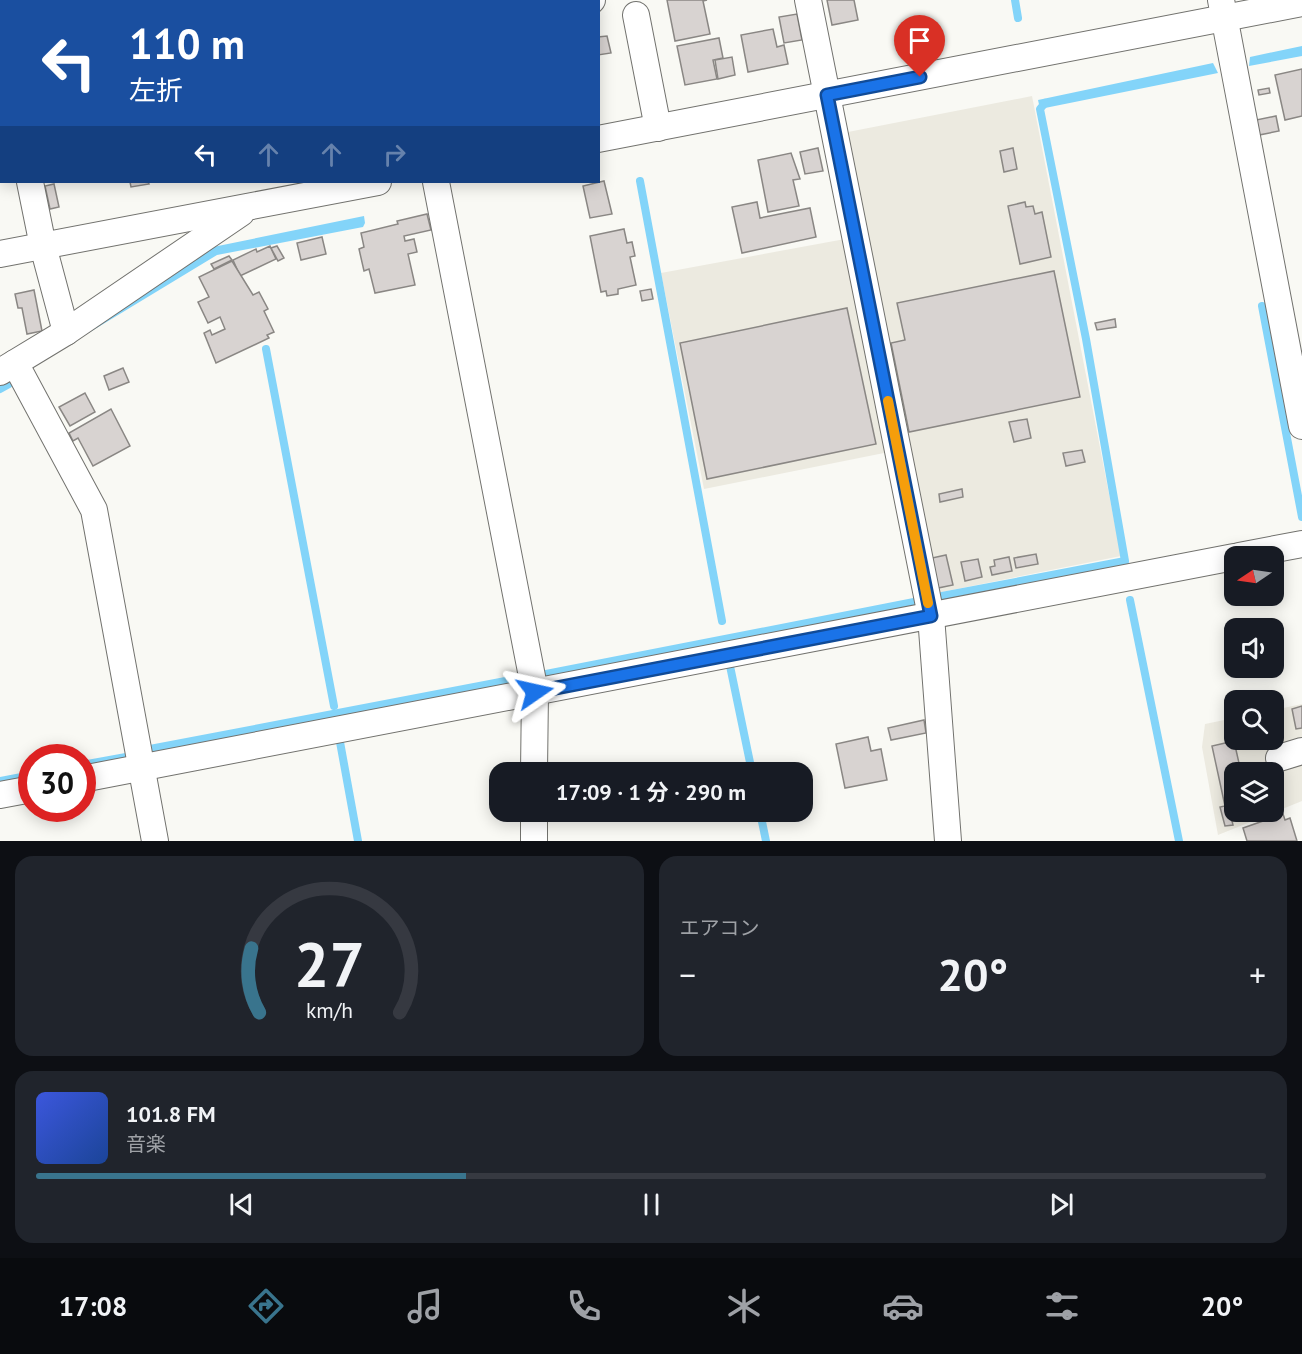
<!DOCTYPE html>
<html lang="ja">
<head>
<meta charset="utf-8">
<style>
	body { margin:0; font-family:"PT Sans","Noto Sans JP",sans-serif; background:#20242c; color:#f1f3f6; height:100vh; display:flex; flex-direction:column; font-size:22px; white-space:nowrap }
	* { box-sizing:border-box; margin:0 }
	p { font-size:20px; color:#9ea1a6 }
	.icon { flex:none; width:33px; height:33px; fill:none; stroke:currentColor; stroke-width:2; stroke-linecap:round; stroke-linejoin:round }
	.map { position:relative; height:841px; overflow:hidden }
	.details { display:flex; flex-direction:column; gap:15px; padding:15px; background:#0d0f14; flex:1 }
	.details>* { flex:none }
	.banner { position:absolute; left:0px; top:0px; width:600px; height:183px; box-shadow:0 3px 15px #0003; background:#1a4fa0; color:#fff; overflow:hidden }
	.needle { width:39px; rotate:257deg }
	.buttons { position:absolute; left:1224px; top:546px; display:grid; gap:12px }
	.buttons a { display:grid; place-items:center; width:60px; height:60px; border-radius:12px; background:#171b24; box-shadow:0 3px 15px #0003; font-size:30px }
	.speed { position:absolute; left:18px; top:744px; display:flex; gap:12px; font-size:30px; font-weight:700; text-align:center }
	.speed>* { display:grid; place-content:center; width:78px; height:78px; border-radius:50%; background:#171b24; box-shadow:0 3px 15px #0003; line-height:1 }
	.speed .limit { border:9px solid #d22; background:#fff; color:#111 }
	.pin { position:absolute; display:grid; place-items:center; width:51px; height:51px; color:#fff; margin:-62px -26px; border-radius:50% 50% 50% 0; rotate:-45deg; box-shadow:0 0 6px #0007 }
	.pin .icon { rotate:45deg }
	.me { position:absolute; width:66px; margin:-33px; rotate:79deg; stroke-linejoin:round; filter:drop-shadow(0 0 4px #0008) }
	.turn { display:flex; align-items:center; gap:21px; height:126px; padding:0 30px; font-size:27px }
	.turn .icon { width:78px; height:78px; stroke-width:2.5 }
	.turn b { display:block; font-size:42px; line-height:51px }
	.lanes { display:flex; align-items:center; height:57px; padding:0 30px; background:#0003; justify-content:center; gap:30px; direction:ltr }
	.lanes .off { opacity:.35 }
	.big { font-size:45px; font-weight:700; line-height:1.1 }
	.details .widget { flex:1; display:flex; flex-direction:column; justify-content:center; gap:9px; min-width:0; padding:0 21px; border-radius:18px; background:#20242c }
	.details .dial { align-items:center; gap:0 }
	.dial svg { height:156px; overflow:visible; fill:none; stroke:#363941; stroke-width:7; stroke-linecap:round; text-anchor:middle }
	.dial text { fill:#f1f3f6; stroke:none }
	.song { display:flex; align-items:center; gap:18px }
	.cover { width:72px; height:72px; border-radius:9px; background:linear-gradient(135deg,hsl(230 70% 55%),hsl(220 70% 35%)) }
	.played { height:6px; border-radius:3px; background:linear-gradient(90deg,#39748d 35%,#363941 35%) }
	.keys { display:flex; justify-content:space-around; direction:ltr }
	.heat { display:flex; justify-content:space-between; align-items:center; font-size:33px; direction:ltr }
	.details .tiles { flex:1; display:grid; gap:15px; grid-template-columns:1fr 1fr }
	.widget:last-child { grid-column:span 2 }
	.trip { position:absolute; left:489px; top:762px; width:324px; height:60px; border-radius:18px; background:#171b24; box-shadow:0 3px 15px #0003; font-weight:700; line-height:60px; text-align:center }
	.tab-bar { display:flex; height:96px; justify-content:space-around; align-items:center; background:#090b0e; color:#9ea1a6 }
	.tab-bar .icon { width:42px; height:42px }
	.tab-bar .current { color:#39748d }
	.tab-bar b { font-size:27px; color:#f1f3f6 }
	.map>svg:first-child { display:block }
	.built { fill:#eceae0; fill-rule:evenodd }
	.water { fill:#83d4f9 }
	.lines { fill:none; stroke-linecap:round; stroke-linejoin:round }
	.stream { stroke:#83d4f9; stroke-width:8 }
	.building { fill:#d8d3d1; stroke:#8a8784; stroke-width:1.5 }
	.minor-casing { stroke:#72726e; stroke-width:28 }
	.minor { stroke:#fff; stroke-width:26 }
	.route-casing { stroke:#114b97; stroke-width:15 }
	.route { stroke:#1a73e8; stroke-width:10 }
	.slow { stroke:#f59e0b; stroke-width:10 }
</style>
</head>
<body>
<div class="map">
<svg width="1302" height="841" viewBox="0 0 1302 841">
	<rect width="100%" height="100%" fill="#f9f9f4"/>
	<g class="built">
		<polygon points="1032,96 1121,556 937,593 848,132"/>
		<polygon points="845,239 889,452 704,489 661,273"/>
		<path d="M 1302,704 L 1302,801 L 1218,835 L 1202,747 L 1205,724 L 1234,718 L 1234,740 L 1274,740 L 1274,710 ZM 1234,772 L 1274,772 L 1274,812 L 1234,812 Z"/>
	</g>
	<g class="water">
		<polygon points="1302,46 1302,56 1249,66 1250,57"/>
		<polygon points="1213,63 1218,73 1040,109 1038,100"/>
		<polygon points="364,216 365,223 363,227 217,255 29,369 213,247"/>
	</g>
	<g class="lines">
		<g class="stream">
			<polyline points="196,0 197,2"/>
			<polyline points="1015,0 1018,18"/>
			<polyline points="640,181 722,621"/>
			<polyline points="1262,306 1302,517"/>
			<polyline points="266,349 334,706"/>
			<polyline points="0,389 9,384"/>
			<polyline points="942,596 1125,561 1086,339 1040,109 1045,103"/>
			<polyline points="1130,600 1179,841"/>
			<polyline points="730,666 752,772"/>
			<polyline points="541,675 914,602"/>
			<polyline points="340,742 358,841"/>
			<polyline points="150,749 521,678"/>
			<polyline points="82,765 126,757"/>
			<polyline points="0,781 32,775"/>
			<polyline points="760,812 766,841"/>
		</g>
	</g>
	<g class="building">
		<polygon points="667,0 707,0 703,1 710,34 675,41"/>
		<polygon points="827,0 854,0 858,20 832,25"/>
		<polygon points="797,14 802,40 784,43 779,17"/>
		<polygon points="773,29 777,47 784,45 788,64 748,72 741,35"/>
		<polygon points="607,36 611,53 598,55 598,37"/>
		<polygon points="719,38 723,58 713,60 717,79 685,85 677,46"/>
		<polygon points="732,57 735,75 718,79 715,60"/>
		<polygon points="1302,69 1302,116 1285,120 1275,75"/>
		<polygon points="1269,88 1270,93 1259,95 1258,90"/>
		<polygon points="1276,116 1279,131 1259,135 1256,120"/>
		<polygon points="818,148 823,171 805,174 800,152"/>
		<polygon points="1013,148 1017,169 1004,172 1000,151"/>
		<polygon points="791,153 800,179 793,180 799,206 768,212 758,160"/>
		<polygon points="604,181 612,214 590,218 583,186"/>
		<polygon points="130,182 148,182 149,184 131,187"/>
		<polygon points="54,184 59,207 50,209 45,186"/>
		<polygon points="757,202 760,218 810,208 816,237 742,253 732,207"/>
		<polygon points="1025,202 1026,207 1033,206 1035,214 1042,212 1051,257 1020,264 1008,206"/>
		<polygon points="427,214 431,230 404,236 405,241 414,239 417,252 408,254 415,285 375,293 369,269 364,271 359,249 364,247 361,233 398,224 397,221"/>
		<polygon points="624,229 627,243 632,242 635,256 630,257 636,285 618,289 618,294 607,296 606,291 601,292 590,236"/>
		<polygon points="322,237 326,254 301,260 297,243"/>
		<polygon points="270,246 276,259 240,276 233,260 256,249 257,252"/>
		<polygon points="277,246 284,258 278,261 271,248"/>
		<polygon points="229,256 232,260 214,269 211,264"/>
		<polygon points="232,261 253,295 259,292 268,309 264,311 274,332 267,335 269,338 216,363 204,333 210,330 212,335 225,329 220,317 208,323 198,302 209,297 199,277"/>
		<polygon points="1054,271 1080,397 909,432 891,343 905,340 897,303"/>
		<polygon points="651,289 653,299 642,301 640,291"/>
		<polygon points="34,290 42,331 27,334 22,308 18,308 15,294"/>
		<polygon points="847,308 876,444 707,479 680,343"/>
		<polygon points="1115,319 1116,327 1097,330 1095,323"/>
		<polygon points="123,368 129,382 109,390 104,376"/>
		<polygon points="85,393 95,412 70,426 59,407"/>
		<polygon points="111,409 130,446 93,466 78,438 73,441 69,433"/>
		<polygon points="1027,419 1031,438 1014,442 1009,422"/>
		<polygon points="1082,450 1085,462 1066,466 1063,453"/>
		<polygon points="962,489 963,497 940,502 939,494"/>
		<polygon points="1036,554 1038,564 1016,568 1014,558"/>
		<polygon points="946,555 953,585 938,588 932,558"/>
		<polygon points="1009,557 1012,571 992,575 990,567 995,566 994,560"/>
		<polygon points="978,559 982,577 965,581 961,562"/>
		<polygon points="1302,706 1302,728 1296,729 1292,709"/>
		<polygon points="924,720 926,733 891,740 888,728"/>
		<polygon points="868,737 871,751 881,749 887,780 845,788 836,744"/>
		<polygon points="1234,741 1241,772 1234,772 1234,812 1249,812 1250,817 1232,821 1233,825 1225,826 1220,807 1225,806 1212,746"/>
		<polygon points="1283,814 1285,820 1290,818 1297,841 1247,841 1243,828"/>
	</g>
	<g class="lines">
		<g class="minor-casing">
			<g id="minor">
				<polyline points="402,0 402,2"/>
				<polyline points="808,0 931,616 948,841"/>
				<polyline points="1221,0 1302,426"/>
				<polyline points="590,2 592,0"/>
				<polyline points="636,15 658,128"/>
				<polyline points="0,24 2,31"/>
				<polyline points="598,139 1302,3"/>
				<polyline points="30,182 43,246 66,332"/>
				<polyline points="436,182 535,692 534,772"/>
				<polyline points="0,254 378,182"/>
				<polyline points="15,363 94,510 155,841"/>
				<polyline points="0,372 66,332 241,213"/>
				<polyline points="1239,556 1302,544"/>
				<polyline points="1279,758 1302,751"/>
				<polyline points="82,779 1234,557"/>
				<polyline points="0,795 32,789"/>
				<polyline points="534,841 534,812"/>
			</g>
		</g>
		<use href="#minor" class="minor"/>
	</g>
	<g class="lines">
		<g class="route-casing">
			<polyline id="route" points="535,692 931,616 827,95 920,77"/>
		</g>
		<use href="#route" class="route"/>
		<polyline class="slow" points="888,401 928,603"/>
	</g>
</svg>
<div class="buttons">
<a><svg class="needle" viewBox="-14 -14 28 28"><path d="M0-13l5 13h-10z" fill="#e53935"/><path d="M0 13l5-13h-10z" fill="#9ea1a6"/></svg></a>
<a><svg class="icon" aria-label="sound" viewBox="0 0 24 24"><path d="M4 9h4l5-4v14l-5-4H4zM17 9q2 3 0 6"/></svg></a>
<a><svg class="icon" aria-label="search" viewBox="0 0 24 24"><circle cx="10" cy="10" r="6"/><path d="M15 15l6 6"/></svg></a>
<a><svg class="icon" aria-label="layers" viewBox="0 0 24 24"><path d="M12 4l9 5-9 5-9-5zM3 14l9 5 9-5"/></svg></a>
</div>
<div class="speed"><div class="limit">30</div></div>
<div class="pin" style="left:920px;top:77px;background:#d93025"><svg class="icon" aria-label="arrive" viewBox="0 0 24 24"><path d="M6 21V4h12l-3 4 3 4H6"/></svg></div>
<svg class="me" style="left:535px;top:692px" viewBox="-20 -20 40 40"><path d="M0-17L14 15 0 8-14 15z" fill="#1a73e8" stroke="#fff" stroke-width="4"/></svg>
<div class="trip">17:09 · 1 分 · 290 m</div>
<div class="banner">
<div class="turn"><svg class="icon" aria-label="left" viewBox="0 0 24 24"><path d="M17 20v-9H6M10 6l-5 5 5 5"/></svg><div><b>110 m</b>左折</div></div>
<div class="lanes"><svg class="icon" aria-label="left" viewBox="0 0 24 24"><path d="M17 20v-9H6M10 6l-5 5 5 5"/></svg><svg class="icon off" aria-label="ahead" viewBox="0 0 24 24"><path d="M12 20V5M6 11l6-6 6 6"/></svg><svg class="icon off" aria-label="ahead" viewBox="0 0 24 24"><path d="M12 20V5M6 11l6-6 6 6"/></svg><svg class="icon off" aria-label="right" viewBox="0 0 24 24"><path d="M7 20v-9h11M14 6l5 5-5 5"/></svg></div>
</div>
</div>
<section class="details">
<div class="tiles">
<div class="widget dial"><svg viewBox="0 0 100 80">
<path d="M14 69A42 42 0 1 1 86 69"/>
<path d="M14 69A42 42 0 0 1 10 36" stroke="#39748d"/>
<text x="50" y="56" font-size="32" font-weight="700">27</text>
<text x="50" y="72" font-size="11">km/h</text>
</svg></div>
<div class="widget"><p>エアコン</p>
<div class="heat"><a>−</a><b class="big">20°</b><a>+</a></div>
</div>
<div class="widget">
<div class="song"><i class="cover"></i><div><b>101.8 FM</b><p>音楽</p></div></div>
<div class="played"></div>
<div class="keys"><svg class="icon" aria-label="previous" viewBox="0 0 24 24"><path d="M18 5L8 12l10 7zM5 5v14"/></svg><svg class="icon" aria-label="pause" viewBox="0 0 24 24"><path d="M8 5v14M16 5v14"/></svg><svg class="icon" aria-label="next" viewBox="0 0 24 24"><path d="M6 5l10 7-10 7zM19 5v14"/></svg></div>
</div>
</div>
</section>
<nav class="tab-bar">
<b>17:08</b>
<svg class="icon current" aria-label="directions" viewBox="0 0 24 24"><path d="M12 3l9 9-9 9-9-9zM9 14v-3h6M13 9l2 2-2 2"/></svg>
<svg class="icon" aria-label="music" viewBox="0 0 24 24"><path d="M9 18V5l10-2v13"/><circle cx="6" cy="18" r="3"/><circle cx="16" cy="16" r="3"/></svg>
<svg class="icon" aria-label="phone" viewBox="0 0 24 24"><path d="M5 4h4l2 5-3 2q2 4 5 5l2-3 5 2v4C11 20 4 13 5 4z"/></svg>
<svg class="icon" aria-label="climate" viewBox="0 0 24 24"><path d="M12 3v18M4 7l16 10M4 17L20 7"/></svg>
<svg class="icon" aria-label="car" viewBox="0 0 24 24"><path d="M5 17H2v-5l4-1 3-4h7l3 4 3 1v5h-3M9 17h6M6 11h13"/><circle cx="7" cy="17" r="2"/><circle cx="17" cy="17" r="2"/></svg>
<svg class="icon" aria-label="filters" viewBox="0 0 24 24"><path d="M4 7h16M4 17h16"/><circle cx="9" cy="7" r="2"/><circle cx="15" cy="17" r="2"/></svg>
<b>20°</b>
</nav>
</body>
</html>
